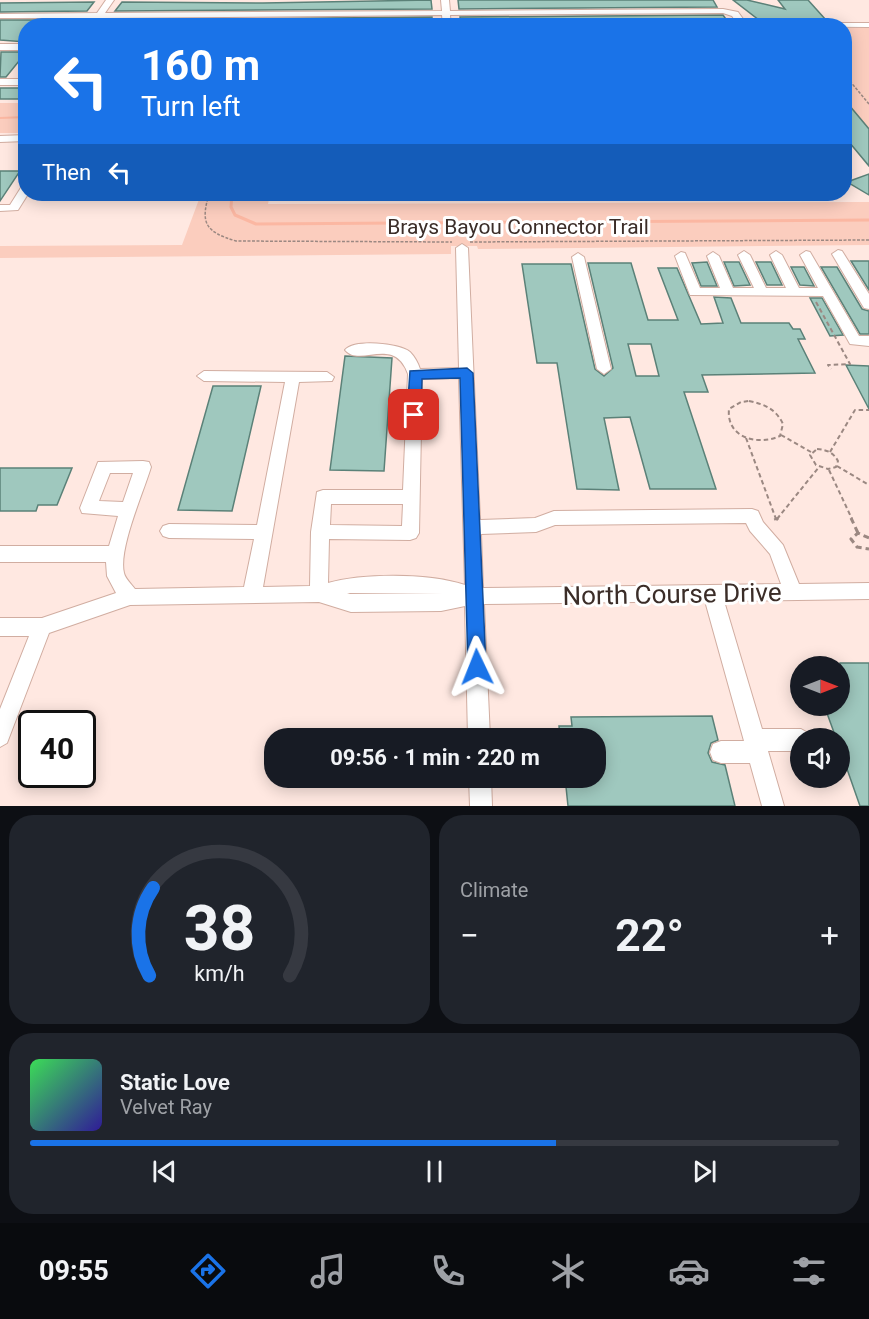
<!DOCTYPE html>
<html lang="en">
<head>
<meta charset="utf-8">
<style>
	body { margin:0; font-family:Roboto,sans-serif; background:#20242c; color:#f1f3f6; height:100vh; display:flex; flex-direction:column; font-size:22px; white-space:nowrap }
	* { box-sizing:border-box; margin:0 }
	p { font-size:20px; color:#9ea1a6 }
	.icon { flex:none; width:33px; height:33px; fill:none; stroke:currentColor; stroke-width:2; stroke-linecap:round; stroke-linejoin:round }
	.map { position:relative; height:806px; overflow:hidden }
	.details { display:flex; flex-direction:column; gap:9px; padding:9px; background:#0d0f14; flex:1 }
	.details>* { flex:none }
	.top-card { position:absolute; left:18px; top:18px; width:834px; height:183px; border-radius:24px; box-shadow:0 3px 15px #0003; background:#1a73e8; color:#fff; overflow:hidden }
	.needle { width:39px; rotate:90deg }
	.controls { position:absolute; left:790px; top:656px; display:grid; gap:12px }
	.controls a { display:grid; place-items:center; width:60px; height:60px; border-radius:50%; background:#171b24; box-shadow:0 3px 15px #0003; font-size:30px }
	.speed { position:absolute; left:18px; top:710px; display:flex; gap:12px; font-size:30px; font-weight:700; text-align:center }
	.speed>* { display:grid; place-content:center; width:78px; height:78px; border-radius:50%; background:#171b24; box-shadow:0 3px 15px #0003; line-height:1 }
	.speed .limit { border:3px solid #111; border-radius:9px; background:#fff; color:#111 }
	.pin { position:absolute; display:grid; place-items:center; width:51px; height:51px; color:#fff; margin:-26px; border-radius:12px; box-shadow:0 3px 9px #0006 }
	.me { position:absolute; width:66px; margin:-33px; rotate:358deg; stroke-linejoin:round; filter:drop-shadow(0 0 4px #0008) }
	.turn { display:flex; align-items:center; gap:21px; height:126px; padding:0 24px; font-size:27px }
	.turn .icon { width:78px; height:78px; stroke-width:2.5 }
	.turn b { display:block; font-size:42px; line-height:51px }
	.then { display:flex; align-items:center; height:57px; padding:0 24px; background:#0003; gap:12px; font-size:22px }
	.big { font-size:45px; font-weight:700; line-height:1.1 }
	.details .card { flex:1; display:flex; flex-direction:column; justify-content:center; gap:9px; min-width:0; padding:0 21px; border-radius:24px; background:#20242c }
	.details .dial { align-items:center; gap:0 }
	.dial svg { height:156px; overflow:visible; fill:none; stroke:#363941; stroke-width:7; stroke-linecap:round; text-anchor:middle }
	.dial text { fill:#f1f3f6; stroke:none }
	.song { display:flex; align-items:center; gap:18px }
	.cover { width:72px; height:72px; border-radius:9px; background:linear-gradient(135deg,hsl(130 70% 55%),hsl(250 70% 35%)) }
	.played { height:6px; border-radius:3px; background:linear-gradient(90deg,#1a73e8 65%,#363941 65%) }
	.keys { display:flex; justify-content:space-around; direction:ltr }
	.heat { display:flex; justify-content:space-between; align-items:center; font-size:33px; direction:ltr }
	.details .tiles { flex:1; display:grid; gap:9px; grid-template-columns:1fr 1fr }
	.card:last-child { grid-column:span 2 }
	.trip { position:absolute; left:264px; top:728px; width:342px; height:60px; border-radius:24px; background:#171b24; box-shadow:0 3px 15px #0003; font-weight:700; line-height:60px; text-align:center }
	.dock { display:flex; height:96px; justify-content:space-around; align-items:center; background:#090b0e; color:#9ea1a6 }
	.dock .icon { width:42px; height:42px }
	.dock .active { color:#1a73e8 }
	.dock b { font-size:27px; color:#f1f3f6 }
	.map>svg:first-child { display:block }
	.green { fill:#fbcdbe }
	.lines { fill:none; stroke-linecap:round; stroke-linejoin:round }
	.stream-far1 { stroke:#fbb7a2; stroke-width:2 }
	.stream { stroke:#fbb7a2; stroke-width:3 }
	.building { fill:#9fc8be; stroke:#5b8178; stroke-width:1.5; fill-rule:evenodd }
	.minor-casing { stroke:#d1ada1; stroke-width:2 }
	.path-far2 { stroke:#9b8882; stroke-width:1.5; stroke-dasharray:3 1.5; stroke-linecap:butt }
	.path-far1 { stroke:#9b8882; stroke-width:2; stroke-dasharray:4.5 3; stroke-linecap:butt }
	.path { stroke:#9b8882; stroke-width:3; stroke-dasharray:6 4; stroke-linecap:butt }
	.minor { fill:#fff; fill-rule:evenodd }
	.route { fill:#1a73e8; stroke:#114b97; stroke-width:1.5 }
	.labels { text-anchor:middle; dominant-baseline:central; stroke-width:6; stroke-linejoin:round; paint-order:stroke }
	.street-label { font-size:21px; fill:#3b2d28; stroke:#fff }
	.near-street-label { font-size:26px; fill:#3b2d28; stroke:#fff }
</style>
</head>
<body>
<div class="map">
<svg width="869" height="806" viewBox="0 0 869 806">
	<rect width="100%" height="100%" fill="#ffe8e1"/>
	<g class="green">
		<polygon points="844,28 869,28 869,130 845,100"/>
		<rect x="0" y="103" width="25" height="30"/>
		<polygon points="201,194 270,194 268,204 869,202 869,245 478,249 477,246 451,246 451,254 0,258 0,246 182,245"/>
	</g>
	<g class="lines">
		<polyline class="stream-far1" points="0,118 26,117"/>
		<polyline class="stream" points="232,194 231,207 235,215 256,224 869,220"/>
	</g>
	<g class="building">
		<polygon points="431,0 432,9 115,11 122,2 263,3"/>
		<polygon points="458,0 713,0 717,7 459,9"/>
		<polygon points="733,0 747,0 785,9 778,0 808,0 826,20 759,20"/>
		<polygon points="94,2 87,11 0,12 0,3"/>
		<polygon points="723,15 730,25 461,26 460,17"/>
		<polygon points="432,17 432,26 105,26 109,20"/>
		<polygon points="0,20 81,20 77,26 26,26 26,42 0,40"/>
		<polygon points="1,52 26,52 26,61 19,61 6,77 0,77"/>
		<rect x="0" y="88" width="26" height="11"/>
		<polygon points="844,99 869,129 869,166 844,136"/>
		<polygon points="0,171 20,171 0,201"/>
		<polygon points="869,174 869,195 847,182"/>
		<polygon points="851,261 869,261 869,290"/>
		<polygon points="707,262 717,286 701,286 692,263"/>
		<polygon points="724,262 739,262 750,285 734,286"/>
		<polygon points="756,262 771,262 782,285 767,285"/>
		<path d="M 588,263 L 631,263 L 648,320 L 678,320 L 658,268 L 677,268 L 701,324 L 723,323 L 714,297 L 731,298 L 741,323 L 789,323 L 793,329 L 800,329 L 805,339 L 798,339 L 815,373 L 702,375 L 708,392 L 684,392 L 716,489 L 650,489 L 630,417 L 604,418 L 619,490 L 577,489 L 557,363 L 537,363 L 522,264 L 571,264 L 595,369 L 604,376 L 613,368 ZM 628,344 L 651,344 L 659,376 L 636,376 Z"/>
		<polygon points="791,267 804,267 814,286 800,285"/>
		<polygon points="821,267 837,267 862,309 869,311 869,334 860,334"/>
		<polygon points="810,298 822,298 843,335 830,336"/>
		<polygon points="345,356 392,358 384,471 330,470"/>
		<polygon points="846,365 869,366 869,409 848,369"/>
		<polygon points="213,386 261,386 232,511 178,510"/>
		<polygon points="0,468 72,468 57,505 38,505 36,511 0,511"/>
		<polygon points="840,663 869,663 869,806 860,806 840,749 840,738 836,738 824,705 840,705"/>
		<polygon points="712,716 718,740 711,743 708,753 712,762 725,765 735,806 568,806 565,777 596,777 596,738 560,738 559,726 572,726 571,717"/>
	</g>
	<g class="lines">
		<g class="minor-casing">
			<g id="minor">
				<polygon points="106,0 114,0 105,13 442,11 441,0 449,0 450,11 723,9 738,12 746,23 869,23 869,27 739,26 732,16 723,13 450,15 451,26 443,26 442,15 102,18 96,23 92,21 94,18 0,18 0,14 97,13"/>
				<rect x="0" y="44" width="26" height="6"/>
				<rect x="0" y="79" width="26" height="6"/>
				<polygon points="26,135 26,141 0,142 0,136"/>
				<polygon points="26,185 26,194 28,194 18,210 0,211 0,205 10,205 22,186"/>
				<polygon points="377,194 462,194 463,195 457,198 382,198 378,197"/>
				<path d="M 462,244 L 468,248 L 480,520 L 535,518 L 554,511 L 752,509 L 758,511 L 763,522 L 783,545 L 799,584 L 869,583 L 869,599 L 724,601 L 762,729 L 801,729 L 808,733 L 811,738 L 801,738 L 801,751 L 768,751 L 784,806 L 762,806 L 750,763 L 721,763 L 713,760 L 710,752 L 713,744 L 721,741 L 744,741 L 705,601 L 484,604 L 490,738 L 468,738 L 465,606 L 441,611 L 351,612 L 319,602 L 130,605 L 49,633 L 7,743 L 0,747 L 0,709 L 29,636 L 0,636 L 0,618 L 42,618 L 116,593 L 107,576 L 106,562 L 0,562 L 0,546 L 109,546 L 118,516 L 82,513 L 80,508 L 98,462 L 143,461 L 149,462 L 151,467 C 144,491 118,549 124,573 C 125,578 131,584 135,589 L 244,587 L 254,539 L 169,538 L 163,536 L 160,531 L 163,526 L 169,524 L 257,525 L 285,382 L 204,381 L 197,376 L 204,371 L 327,372 L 334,377 L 332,381 L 299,382 L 263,587 L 310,586 L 311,532 L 317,492 L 323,490 L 403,490 L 408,374 C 394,335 360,368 345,350 C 354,339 399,343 410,352 C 415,357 418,363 420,369 L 459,368 L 456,248 ZM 459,378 L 465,585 C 429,573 364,573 328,583 L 329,539 L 410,540 L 416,538 L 419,533 L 422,379 ZM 110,473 L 133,473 L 123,502 L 99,501 ZM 331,504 L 403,504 L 402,526 L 330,525 ZM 746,523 L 750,531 L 770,554 L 781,584 L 483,588 L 481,534 L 536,532 L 555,525 ZM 350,593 L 443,594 L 347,594 Z"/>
				<polygon points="838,250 842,251 869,294 869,309 864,308 832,254"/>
				<polygon points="744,251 750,255 766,288 786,288 770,255 776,251 782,255 799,288 818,288 800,255 806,251 810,252 859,336 869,336 869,346 850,344 823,296 690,295 675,256 681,252 685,253 700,288 720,288 707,256 713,252 719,256 733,288 754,288 738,255"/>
				<polygon points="578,253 584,257 611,369 604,374 597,369 572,257"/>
				<polygon points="469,777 491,777 492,806 470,806"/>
			</g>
		</g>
		<g class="path-far2">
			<polyline points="844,74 869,104"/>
			<path d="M 209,194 C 200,224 206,232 236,241 L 452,242"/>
			<polyline points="470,242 869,240"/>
		</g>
		<g class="path-far1">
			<polyline points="816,302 850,364 828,365 831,369"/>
			<path d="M 749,401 C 764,404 776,409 783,424 L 780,436 C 758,446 726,438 729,409 L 741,402 Z"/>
			<polyline points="781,435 811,452"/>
			<polyline points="746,438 776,519"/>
			<path d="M 817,449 C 827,450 833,452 838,461 L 836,467 L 828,469 L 816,465 L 810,455 Z"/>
			<polyline points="830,452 855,410 869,410"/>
			<polyline points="837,466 869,485"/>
			<polyline points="829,470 852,519"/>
			<polyline points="777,519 819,467"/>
		</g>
		<g class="path">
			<polyline points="775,518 776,520"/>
			<polyline points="851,518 858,533"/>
			<polyline points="776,520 778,518"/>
			<polyline points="869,538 858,533 851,539 857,547 869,549"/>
		</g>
		<use href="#minor" class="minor"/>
	</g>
	<polygon class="route" points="467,368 473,373 486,667 483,673 477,676 470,673 468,667 460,378 422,379 421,415 414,420 407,415 410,371"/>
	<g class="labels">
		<g class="street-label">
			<text x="518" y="227">Brays Bayou Connector Trail</text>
		</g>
		<g class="near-street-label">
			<text transform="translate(672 594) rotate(-1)">North Course Drive</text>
		</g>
	</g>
</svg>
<div class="controls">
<a><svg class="needle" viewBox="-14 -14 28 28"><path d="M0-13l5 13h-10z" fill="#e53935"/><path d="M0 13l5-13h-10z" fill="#9ea1a6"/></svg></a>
<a><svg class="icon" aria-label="sound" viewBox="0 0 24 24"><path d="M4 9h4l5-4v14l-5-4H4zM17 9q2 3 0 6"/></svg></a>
</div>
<div class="speed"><div class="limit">40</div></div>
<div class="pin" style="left:414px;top:415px;background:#d93025"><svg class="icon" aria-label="arrive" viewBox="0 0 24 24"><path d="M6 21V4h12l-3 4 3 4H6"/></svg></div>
<svg class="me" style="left:477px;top:667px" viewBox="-20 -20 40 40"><path d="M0-17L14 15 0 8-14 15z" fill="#1a73e8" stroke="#fff" stroke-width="4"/></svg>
<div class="trip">09:56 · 1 min · 220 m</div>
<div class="top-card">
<div class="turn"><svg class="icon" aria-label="left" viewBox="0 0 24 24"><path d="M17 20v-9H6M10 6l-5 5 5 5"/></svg><div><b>160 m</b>Turn left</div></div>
<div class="then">Then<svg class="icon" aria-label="left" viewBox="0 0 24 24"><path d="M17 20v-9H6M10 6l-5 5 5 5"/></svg></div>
</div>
</div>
<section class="details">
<div class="tiles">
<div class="card dial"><svg viewBox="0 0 100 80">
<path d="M14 69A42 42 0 1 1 86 69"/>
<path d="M14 69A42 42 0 0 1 16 24" stroke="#1a73e8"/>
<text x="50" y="56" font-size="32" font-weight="700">38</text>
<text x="50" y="72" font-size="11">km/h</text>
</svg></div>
<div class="card"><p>Climate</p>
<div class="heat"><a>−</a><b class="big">22°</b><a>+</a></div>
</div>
<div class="card">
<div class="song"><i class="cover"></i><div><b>Static Love</b><p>Velvet Ray</p></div></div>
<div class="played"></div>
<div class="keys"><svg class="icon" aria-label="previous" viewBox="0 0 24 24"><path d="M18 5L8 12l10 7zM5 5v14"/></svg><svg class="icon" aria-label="pause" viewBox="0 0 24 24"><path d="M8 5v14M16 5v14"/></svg><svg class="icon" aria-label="next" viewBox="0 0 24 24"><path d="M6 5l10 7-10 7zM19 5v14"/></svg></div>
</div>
</div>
</section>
<nav class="dock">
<b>09:55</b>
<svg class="icon active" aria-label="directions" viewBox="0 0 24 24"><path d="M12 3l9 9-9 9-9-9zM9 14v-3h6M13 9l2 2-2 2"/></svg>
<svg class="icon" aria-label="music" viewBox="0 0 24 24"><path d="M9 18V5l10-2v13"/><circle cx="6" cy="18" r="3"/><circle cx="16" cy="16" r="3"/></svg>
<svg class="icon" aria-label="phone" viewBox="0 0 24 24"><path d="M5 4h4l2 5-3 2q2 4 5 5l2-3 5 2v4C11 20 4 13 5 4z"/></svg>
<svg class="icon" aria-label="climate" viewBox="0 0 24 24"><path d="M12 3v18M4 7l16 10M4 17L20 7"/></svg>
<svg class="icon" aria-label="car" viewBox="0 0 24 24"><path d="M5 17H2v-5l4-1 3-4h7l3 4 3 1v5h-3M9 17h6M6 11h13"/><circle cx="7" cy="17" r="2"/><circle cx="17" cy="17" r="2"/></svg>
<svg class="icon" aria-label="filters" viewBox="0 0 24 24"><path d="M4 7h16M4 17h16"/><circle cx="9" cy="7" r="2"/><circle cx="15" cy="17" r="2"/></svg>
</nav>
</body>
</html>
